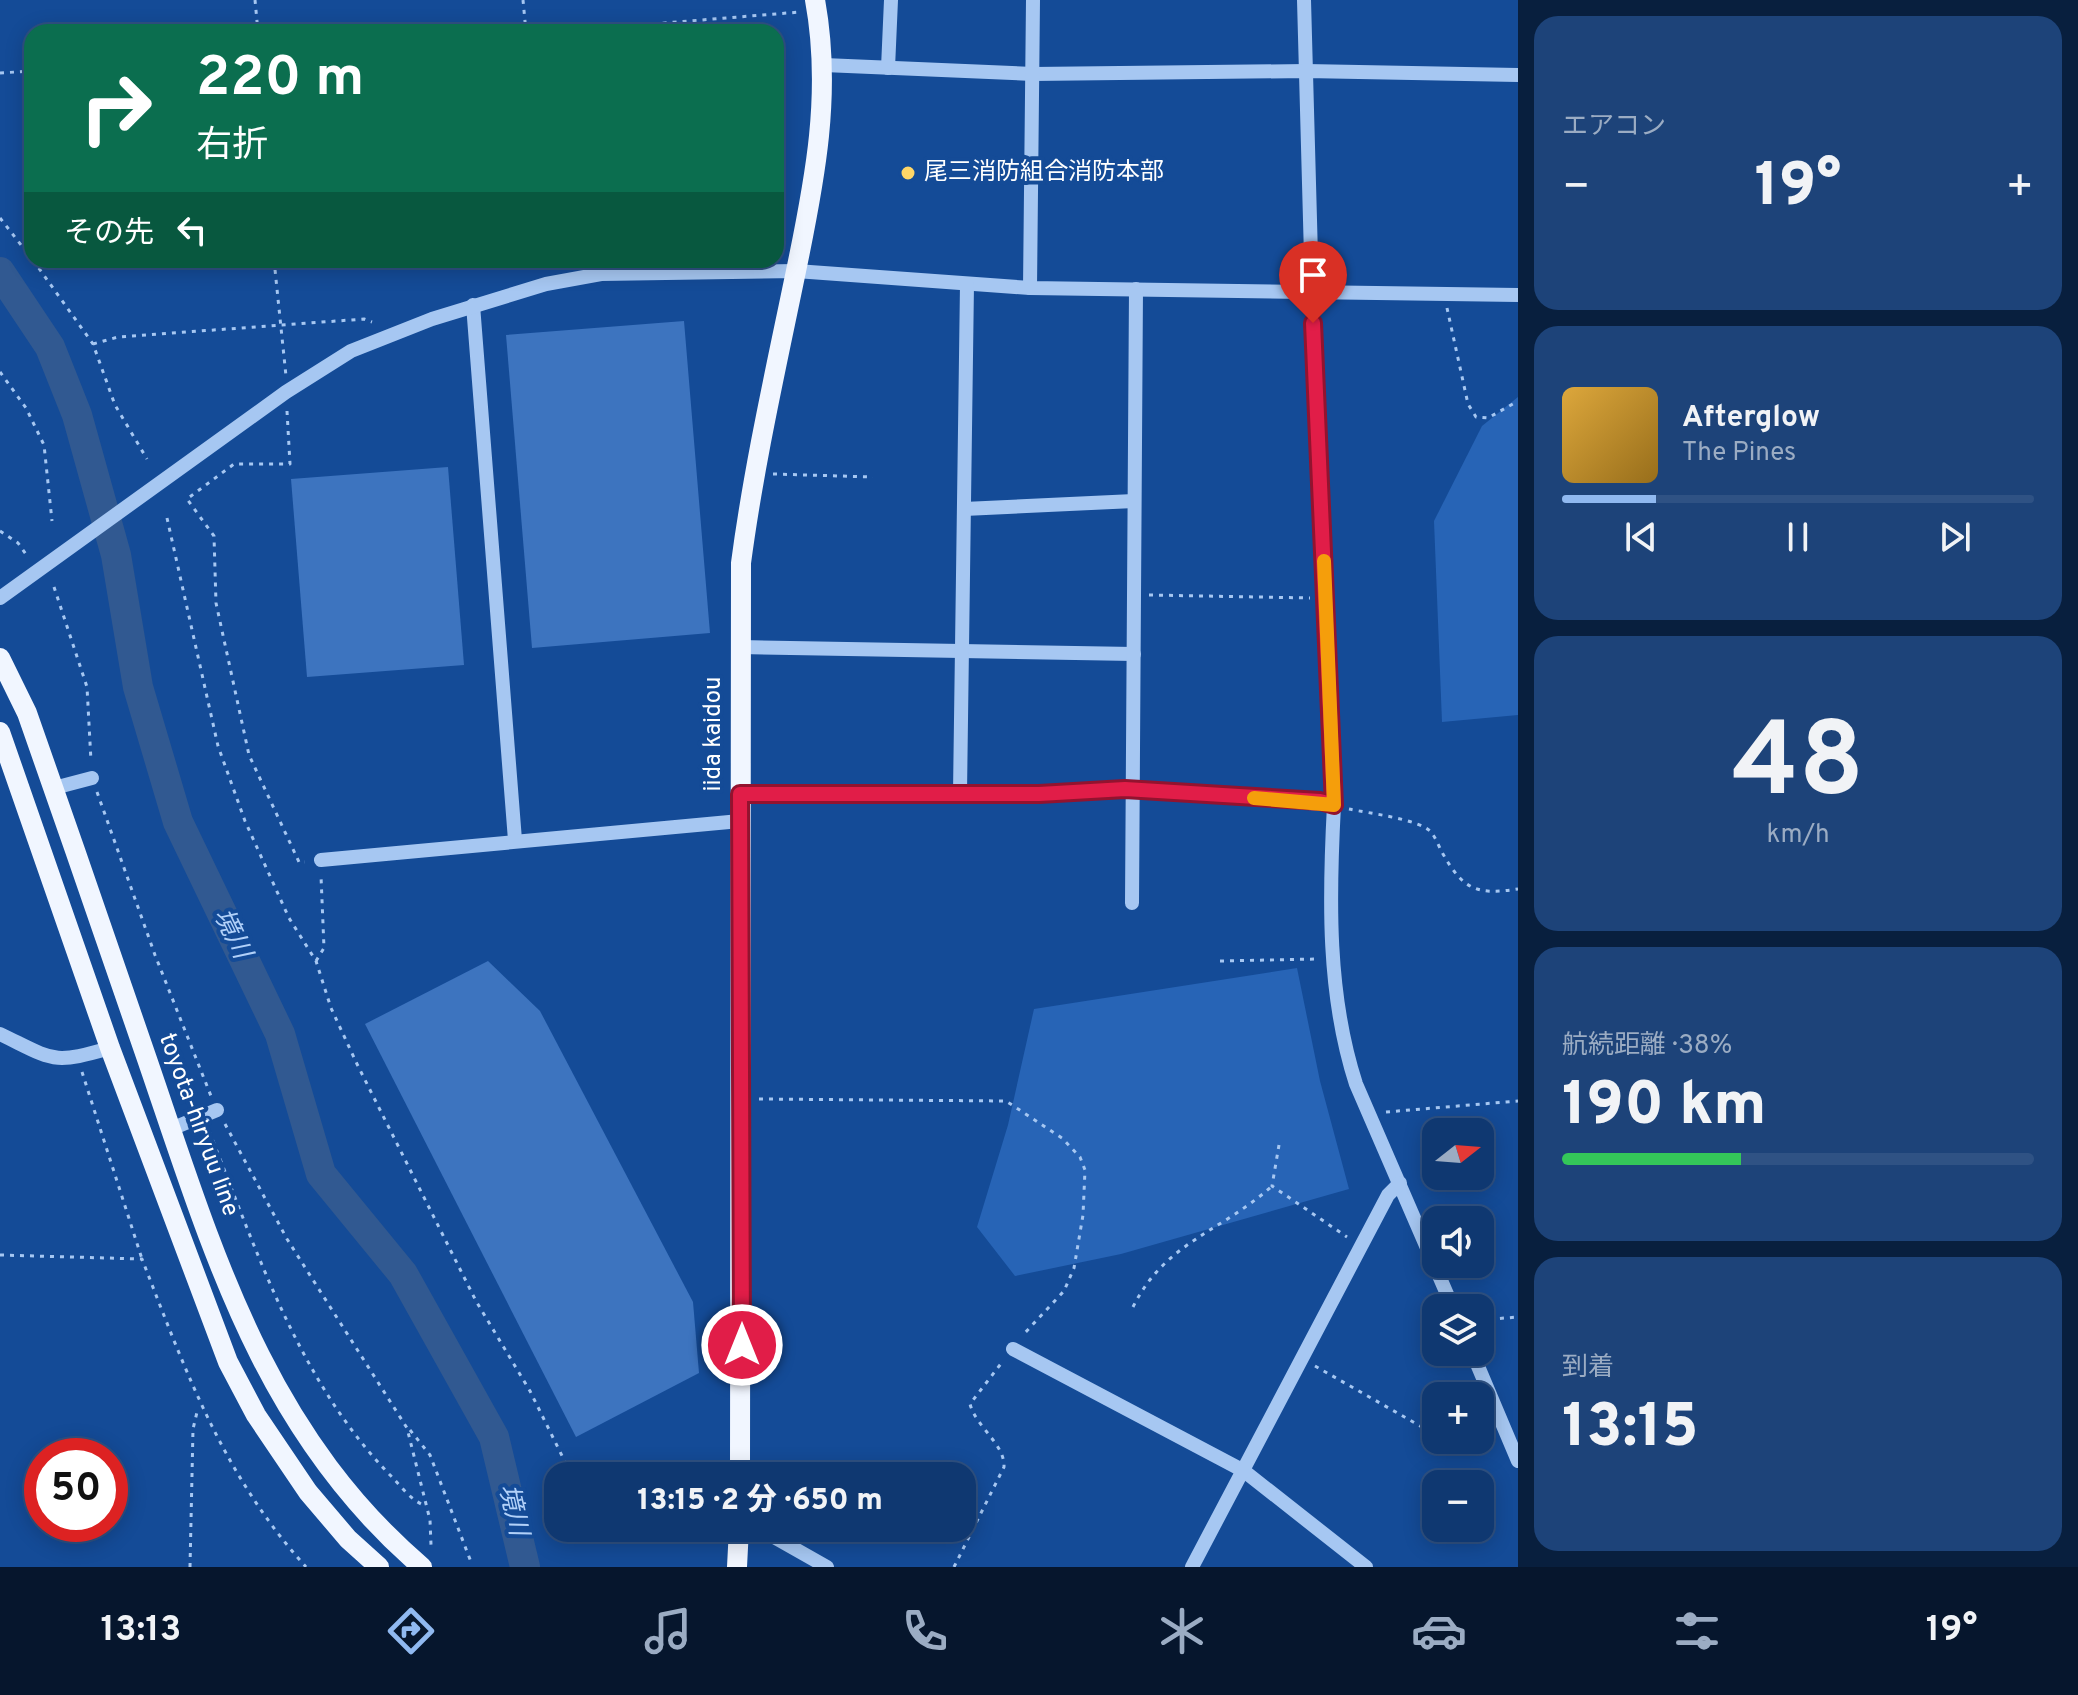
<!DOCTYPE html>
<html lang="ja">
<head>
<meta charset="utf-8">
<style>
	body { margin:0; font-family:Overpass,"Noto Sans JP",sans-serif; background:#1d4379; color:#f1f3f6; height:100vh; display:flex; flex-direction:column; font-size:30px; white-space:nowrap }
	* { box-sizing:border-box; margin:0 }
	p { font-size:26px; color:#9bacc3 }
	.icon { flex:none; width:44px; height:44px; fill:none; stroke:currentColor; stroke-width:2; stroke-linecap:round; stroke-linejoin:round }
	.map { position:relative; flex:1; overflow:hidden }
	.panel { display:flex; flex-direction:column; gap:16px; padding:16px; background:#081f3e; width:560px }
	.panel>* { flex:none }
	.hud { position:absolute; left:24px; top:24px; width:760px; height:244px; border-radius:24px; box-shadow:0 4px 20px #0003,0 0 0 2px #2f5284; background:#0b6e4f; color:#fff; overflow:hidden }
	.needle { width:52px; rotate:73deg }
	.fabs { position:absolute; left:1422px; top:1118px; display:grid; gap:16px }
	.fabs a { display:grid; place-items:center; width:72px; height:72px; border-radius:16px; background:#0f3871; box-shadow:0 4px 20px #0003,0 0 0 2px #2f5284; font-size:40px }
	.speed { position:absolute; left:24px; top:1438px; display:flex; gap:16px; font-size:40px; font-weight:700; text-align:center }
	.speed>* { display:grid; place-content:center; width:104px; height:104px; border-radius:50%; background:#0f3871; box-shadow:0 4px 20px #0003,0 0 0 2px #2f5284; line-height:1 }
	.speed .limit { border:12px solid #d22; background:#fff; color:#111 }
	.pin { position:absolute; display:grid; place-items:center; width:68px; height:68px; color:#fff; margin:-82px -34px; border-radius:50% 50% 50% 0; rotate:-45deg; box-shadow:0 0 8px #0007 }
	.pin .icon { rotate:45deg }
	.me { position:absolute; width:88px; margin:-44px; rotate:0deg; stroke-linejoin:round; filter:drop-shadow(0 0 6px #0008) }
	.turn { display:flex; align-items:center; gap:28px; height:168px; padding:0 40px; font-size:36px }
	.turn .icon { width:104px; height:104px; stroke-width:2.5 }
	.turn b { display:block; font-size:56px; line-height:68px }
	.then { display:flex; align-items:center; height:76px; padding:0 40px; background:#0003; gap:16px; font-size:30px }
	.big { font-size:60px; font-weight:800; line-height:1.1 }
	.panel .widget { flex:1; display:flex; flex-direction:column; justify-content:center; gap:12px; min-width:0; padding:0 28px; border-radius:24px; background:#1d4379 }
	.panel .dial { align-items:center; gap:0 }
	.dial b { font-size:104px; line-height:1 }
	.song { display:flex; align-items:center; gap:24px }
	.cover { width:96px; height:96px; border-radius:12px; background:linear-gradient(135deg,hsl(40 70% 55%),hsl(40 70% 35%)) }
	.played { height:8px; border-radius:4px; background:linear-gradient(90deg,#90b9f0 20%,#2f5284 20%) }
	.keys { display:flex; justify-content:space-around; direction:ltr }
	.heat { display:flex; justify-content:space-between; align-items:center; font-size:44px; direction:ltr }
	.charge { height:12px; border-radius:6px; background:linear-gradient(90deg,#34c759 38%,#2f5284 0) }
	.trip { position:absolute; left:544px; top:1462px; width:432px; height:80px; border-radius:24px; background:#0f3871; box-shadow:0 4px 20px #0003,0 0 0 2px #2f5284; font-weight:800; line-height:80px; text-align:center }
	.menu { display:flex; height:128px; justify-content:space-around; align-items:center; background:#06162d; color:#9bacc3 }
	.menu .icon { width:56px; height:56px }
	.menu .selected { color:#90b9f0 }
	.menu b { font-size:36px; color:#f1f3f6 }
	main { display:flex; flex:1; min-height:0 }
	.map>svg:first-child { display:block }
	.green { fill:#2764b6 }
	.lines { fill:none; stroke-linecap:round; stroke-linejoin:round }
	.river { stroke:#315991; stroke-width:30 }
	.building { fill:#3d74bf }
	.path { stroke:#a6c7f2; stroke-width:3; stroke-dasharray:4 6; stroke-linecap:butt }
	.minor { stroke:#a6c7f2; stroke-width:14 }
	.major { stroke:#f1f6ff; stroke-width:20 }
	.route-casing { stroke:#92132f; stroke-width:20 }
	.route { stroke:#e11d48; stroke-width:14 }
	.slow { stroke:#f59e0b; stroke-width:14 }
	.poi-dot { fill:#ffd667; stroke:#144b97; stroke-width:3 }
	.labels { text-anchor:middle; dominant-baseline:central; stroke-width:8; stroke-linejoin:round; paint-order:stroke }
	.poi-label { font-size:24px; fill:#fff; stroke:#144b97; text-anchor:start }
	.street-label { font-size:24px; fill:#fff; stroke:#144b97 }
	.water-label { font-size:26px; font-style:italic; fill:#b2d1f9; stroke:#144b97 }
</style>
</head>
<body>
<main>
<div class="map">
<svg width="1518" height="1567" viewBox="0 0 1518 1567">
	<rect width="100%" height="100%" fill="#144b97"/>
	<g class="green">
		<polygon points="1518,397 1518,715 1442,722 1434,521 1482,426"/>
		<polygon points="1297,968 1320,1081 1349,1189 1121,1254 1015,1276 977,1227 1008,1125 1034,1009"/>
	</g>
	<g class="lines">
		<polyline class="river" points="0,272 50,347 77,415 116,555 138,687 178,822 280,1034 321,1174 403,1274 494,1437 525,1567"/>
	</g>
	<g class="building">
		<polygon points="684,321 710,633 532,648 506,335"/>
		<polygon points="448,467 464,665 307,677 291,479"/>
		<polygon points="488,961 540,1011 693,1302 699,1373 576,1437 365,1024"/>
	</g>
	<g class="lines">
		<g class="path">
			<polyline points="255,0 258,32"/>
			<polyline points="523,0 526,32"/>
			<polyline points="553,32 800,12"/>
			<polyline points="0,73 32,71"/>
			<polyline points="0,218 32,259"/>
			<polyline points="33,260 93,344 115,405 147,459"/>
			<polyline points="274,260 286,376"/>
			<polyline points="1447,308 1468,404 1476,417 1488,418 1518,401"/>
			<polyline points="93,344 118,337 364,319 372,322"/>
			<polyline points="0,372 26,408 44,445 52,521"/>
			<polyline points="287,411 290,464 234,464 187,499 214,536 216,603 249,755 299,862 305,862"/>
			<polyline points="773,474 873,477"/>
			<polyline points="167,518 218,746 245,821 289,918 316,961 331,1008 357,1064 476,1301 530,1391 572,1476"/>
			<polyline points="0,531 18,543 28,557"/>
			<polyline points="54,587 87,687 91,761"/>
			<polyline points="1149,595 1310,598"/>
			<polyline points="97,792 155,955 211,1096"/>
			<path d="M 1349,809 C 1367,813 1419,819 1431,832 C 1436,838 1439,847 1443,854 C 1464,891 1478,895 1518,889"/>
			<polyline points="316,961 324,948 321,876"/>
			<polyline points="1220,961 1316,959"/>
			<polyline points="82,1072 142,1259"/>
			<polyline points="759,1099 1006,1101 1062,1138 1080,1157 1085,1170 1083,1215 1074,1268 1064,1291 1022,1336"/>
			<polyline points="1386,1112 1518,1101"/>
			<polyline points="225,1124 287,1239 407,1428 430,1520 431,1545"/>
			<path d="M 209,1131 C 257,1251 298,1380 390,1475 C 401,1486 411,1501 426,1506"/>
			<polyline points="1279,1145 1272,1186 1347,1237"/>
			<path d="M 0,1255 L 142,1259 C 186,1372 223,1475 306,1567"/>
			<path d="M 1133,1307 C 1165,1242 1221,1232 1272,1186"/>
			<polyline points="1480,1320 1518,1317"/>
			<polyline points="1315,1366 1436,1435"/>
			<polyline points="410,1430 430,1455 471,1562"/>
			<polyline points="1446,1440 1475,1454 1495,1441"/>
			<polyline points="592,1528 593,1531"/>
			<polyline points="190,1567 193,1429 198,1408"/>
			<path d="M 954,1567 L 1004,1467 C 1005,1444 976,1427 970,1404 L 1003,1361"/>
		</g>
		<g class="minor">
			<path d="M 1304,0 L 1312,293 L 1334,805 C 1329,898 1327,995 1356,1084 L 1453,1308"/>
			<polyline points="824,65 1033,74 1306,71 1518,75"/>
			<polyline points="888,68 891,0"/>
			<polyline points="1030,288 1033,0"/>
			<polyline points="473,305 515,840"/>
			<polyline points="964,509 1134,501"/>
			<polyline points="0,598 286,392 351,351 432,319 546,284 601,274 796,271 1030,288 1518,295"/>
			<polyline points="740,647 1134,654"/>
			<polyline points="54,788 92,778"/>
			<polyline points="960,793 967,284"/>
			<polyline points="740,794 1039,794 1125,789 1334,805"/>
			<polyline points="321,860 740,821"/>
			<polyline points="1132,903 1136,289"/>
			<path d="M 0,1034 C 54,1060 51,1065 110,1048"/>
			<polyline points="171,1129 217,1110"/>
			<polyline points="1013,1349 1244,1471 1366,1567"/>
			<polyline points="1472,1352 1518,1461"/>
			<polyline points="758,1528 827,1567"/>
			<polyline points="1192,1567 1388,1195 1400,1183"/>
		</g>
		<g class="major">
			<path d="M 0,658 L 27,713 C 68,829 108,946 148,1062 C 213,1252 264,1432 422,1567"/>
			<polyline points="0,732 110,1048 228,1362 256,1415 308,1492 348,1539 379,1567"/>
			<path d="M 740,1476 L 741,563 C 754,465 776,368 796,271 C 815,180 832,92 815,0"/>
			<polyline points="737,1567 739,1528"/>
		</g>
	</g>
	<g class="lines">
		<g class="route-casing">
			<polyline id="route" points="742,1345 740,794 1039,794 1125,789 1320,801 1334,805 1313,323"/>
		</g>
		<use href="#route" class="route"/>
		<polyline class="slow" points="1254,798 1334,805 1324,561"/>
	</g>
	<circle class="poi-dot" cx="908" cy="173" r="8"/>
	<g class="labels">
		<g class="poi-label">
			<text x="924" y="173">尾三消防組合消防本部</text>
		</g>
		<g class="street-label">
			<text transform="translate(714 734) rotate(-90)">iida kaidou</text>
			<text transform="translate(198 1125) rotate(70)">toyota-hiryuu line</text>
		</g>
		<g class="water-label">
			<text transform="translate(231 934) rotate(64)">境川</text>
			<text transform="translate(512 1510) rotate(77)">境川</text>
		</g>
	</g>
</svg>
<div class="fabs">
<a><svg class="needle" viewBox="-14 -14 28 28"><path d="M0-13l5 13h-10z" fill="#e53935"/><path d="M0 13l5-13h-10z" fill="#9bacc3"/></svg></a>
<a><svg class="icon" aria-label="sound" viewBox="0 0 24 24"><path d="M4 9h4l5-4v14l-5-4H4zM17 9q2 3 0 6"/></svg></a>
<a><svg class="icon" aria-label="layers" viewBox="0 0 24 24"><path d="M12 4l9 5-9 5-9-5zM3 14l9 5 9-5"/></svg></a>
<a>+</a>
<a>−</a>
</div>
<div class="speed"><div class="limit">50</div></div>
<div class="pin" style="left:1313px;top:323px;background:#d93025"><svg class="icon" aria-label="arrive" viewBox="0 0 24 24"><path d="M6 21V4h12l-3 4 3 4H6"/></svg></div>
<svg class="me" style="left:742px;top:1345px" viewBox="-20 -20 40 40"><circle r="17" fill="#e11d48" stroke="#fff" stroke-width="3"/><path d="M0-11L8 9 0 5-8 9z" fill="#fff"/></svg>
<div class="trip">13:15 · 2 分 · 650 m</div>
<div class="hud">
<div class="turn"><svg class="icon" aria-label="right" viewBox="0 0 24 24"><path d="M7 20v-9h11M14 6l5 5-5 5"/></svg><div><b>220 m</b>右折</div></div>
<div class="then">その先<svg class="icon" aria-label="left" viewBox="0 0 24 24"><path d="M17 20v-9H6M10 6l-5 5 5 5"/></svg></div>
</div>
</div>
<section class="panel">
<div class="widget"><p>エアコン</p>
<div class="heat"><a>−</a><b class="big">19°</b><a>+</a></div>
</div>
<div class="widget">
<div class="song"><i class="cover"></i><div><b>Afterglow</b><p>The Pines</p></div></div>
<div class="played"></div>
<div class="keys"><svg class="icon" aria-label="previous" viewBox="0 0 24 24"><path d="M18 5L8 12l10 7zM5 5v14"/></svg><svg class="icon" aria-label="pause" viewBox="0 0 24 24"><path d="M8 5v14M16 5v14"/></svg><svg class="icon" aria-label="next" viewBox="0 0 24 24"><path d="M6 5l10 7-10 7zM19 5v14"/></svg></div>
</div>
<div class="widget dial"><b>48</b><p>km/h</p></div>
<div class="widget"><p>航続距離 · 38%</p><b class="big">190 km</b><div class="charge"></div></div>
<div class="widget"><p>到着</p><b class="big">13:15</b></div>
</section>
</main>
<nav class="menu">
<b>13:13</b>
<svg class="icon selected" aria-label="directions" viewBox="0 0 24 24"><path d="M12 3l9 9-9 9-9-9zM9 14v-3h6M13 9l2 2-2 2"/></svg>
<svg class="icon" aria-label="music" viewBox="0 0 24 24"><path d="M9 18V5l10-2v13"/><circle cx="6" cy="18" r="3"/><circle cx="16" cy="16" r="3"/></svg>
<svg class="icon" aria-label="phone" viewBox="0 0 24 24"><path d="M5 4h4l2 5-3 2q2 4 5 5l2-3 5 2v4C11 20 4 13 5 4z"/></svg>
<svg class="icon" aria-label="climate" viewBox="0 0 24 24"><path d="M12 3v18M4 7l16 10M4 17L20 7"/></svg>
<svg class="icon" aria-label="car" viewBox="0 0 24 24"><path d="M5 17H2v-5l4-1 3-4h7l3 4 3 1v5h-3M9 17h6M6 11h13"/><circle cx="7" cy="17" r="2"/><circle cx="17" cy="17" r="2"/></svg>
<svg class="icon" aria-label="filters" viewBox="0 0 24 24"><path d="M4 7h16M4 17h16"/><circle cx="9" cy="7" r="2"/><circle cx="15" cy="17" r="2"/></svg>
<b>19°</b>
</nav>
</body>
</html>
